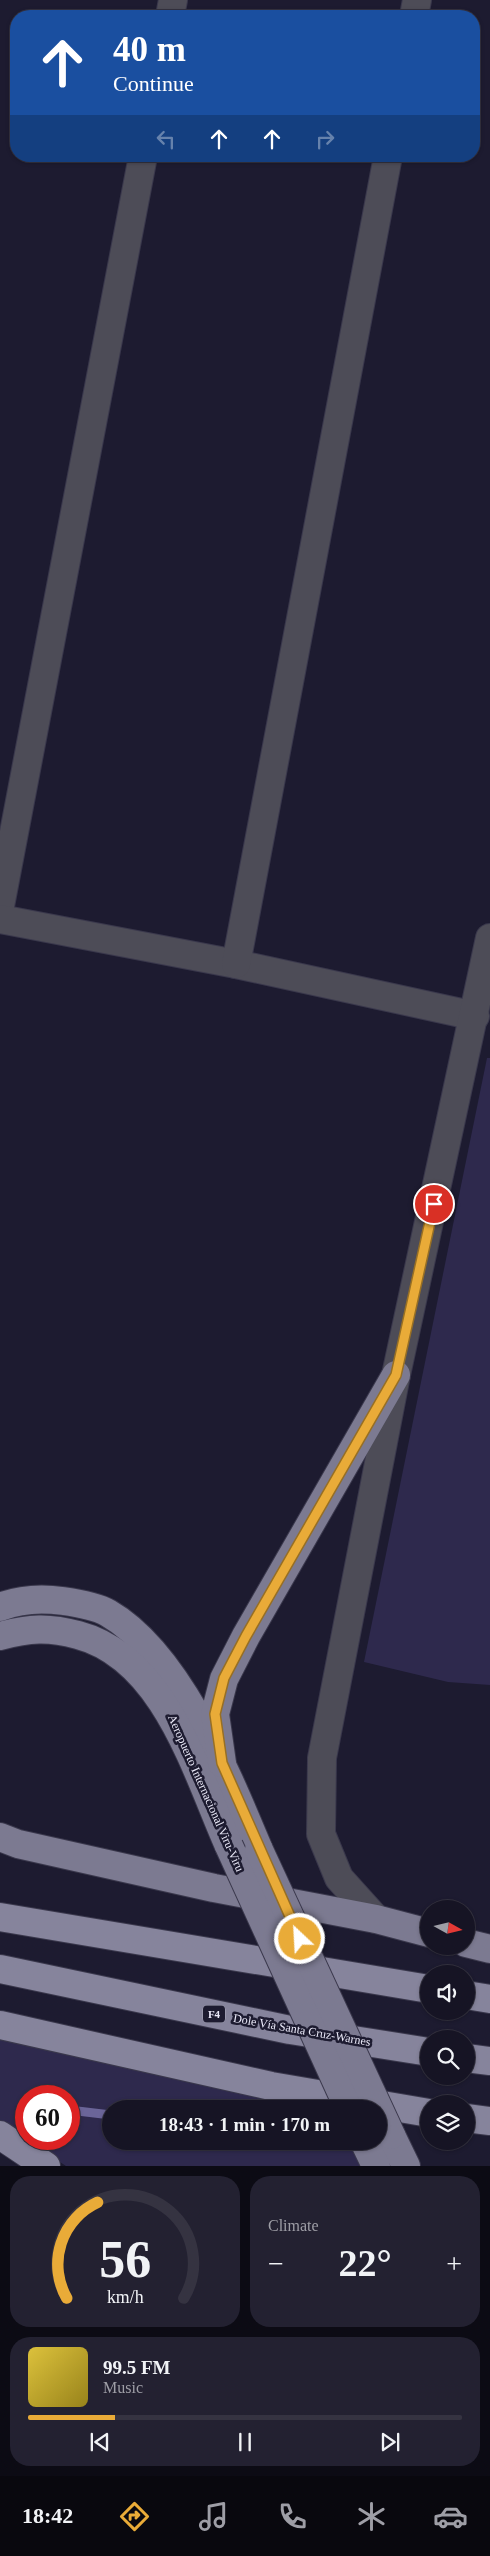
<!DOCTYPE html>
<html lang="en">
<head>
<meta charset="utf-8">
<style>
	body { margin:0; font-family:"Times New Roman",serif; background:#232131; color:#f1f3f6; height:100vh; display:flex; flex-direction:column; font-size:19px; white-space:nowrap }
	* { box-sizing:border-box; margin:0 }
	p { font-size:16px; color:#9e9ea6 }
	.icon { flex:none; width:28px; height:28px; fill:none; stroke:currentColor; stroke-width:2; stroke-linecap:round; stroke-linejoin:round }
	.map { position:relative; height:2166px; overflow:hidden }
	.details { display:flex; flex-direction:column; gap:10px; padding:10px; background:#0c0b14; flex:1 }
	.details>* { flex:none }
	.banner { position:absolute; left:10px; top:10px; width:470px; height:152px; border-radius:20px; box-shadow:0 1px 4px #0004,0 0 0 1px #353341; background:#1a4fa0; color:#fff; overflow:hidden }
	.needle { width:32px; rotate:98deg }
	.buttons { position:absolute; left:420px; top:1900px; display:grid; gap:10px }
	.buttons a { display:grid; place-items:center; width:55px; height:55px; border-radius:50%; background:#161424; box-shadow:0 1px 4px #0004,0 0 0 1px #353341; font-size:25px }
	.speed { position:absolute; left:15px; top:2085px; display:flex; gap:10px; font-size:25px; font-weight:700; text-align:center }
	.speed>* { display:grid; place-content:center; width:65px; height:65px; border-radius:50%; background:#161424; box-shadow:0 1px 4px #0004,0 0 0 1px #353341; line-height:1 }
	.speed .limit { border:8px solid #d22; background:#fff; color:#111 }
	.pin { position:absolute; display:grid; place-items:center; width:42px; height:42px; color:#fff; margin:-21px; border:2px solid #fff; border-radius:50%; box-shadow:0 1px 5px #0007 }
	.me { position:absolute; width:55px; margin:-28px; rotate:335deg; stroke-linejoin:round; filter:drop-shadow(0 0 4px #0008) }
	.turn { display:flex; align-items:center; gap:18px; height:105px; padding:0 20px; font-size:22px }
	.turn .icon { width:65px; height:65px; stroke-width:2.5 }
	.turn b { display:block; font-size:35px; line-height:42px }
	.lanes { display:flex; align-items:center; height:48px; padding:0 20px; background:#0003; justify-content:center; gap:25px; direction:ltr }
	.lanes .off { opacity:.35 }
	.big { font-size:38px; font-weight:700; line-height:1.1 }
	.details .widget { flex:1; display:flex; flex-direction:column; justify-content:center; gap:8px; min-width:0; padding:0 18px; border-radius:20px; background:#232131 }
	.details .dial { align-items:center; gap:0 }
	.dial svg { height:130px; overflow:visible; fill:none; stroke:#353341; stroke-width:7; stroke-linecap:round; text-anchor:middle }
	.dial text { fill:#f1f3f6; stroke:none }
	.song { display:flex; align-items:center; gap:15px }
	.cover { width:60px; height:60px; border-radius:8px; background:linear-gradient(135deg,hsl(50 70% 55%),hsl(50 70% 35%)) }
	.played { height:5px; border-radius:2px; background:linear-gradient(90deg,#e9ab38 20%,#353341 20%) }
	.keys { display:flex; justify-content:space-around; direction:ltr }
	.heat { display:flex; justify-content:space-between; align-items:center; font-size:28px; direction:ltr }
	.details .tiles { flex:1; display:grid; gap:10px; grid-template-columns:1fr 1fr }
	.widget:last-child { grid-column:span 2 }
	.trip { position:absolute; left:102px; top:2100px; width:285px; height:50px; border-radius:25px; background:#161424; box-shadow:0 1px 4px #0004,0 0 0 1px #353341; font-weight:700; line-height:50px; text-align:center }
	.dock { display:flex; height:80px; justify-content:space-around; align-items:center; background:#09080e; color:#9e9ea6 }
	.dock .icon { width:35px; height:35px }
	.dock .selected { color:#e9ab38 }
	.dock b { font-size:22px; color:#f1f3f6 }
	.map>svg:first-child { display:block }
	.green { fill:#2e294d; fill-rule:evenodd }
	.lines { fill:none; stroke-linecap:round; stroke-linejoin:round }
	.stream { stroke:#6b6599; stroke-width:9 }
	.minor-casing { stroke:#3a384c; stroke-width:30 }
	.tertiary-casing { stroke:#3a384c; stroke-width:30 }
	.primary-casing { stroke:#3a384c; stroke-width:30 }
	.trunk-casing { stroke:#3a384c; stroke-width:30 }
	.minor { stroke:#4d4c57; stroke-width:28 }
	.tertiary { stroke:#4d4c57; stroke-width:28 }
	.primary { stroke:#7c7a91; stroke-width:28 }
	.trunk { stroke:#86849c; stroke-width:28 }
	.primary-bridge-casing { stroke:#3a384c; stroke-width:30; stroke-linecap:butt }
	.primary-bridge { stroke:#7c7a91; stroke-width:28 }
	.route-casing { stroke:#976f24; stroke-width:12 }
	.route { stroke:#e9ab38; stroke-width:9 }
	.labels { text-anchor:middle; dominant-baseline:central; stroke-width:5; stroke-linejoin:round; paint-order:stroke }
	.shield { fill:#1d1b30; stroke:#adacbd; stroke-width:1 }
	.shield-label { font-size:11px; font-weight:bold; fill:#ebeaf9 }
	.street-label { font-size:12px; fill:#ebeaf9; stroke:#1d1b30 }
</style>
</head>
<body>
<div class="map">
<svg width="490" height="2166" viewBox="0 0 490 2166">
	<rect width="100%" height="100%" fill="#1d1b30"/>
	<g class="green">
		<polygon points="487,1058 490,1058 490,1685 448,1682 364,1662"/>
		<path d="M 0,2034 L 337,2109 L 111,2109 L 111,2141 L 352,2141 L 364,2166 L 66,2166 L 0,2123 ZM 26,2096 L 69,2096 L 69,2139 L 26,2139 Z"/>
	</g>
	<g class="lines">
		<polyline class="stream" points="69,2110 111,2115"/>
		<g class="minor-casing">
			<g id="minor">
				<polyline points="170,16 173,0"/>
				<polyline points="414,16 417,0"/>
				<polyline points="0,906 143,156"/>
				<polyline points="0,919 236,964 475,1016"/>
				<polyline points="236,964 388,156"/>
			</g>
		</g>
		<g class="tertiary-casing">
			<polyline id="tertiary" points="376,1919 339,1878 321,1834 322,1758 396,1375 490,938"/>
		</g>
		<g class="primary-casing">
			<g id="primary">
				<path d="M 0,1607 C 20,1599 42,1598 63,1601 C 77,1603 96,1606 108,1613 C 179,1654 228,1776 259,1850"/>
				<path d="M 0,1636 C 29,1628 49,1627 78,1635 C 165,1658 196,1772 229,1846"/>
				<polyline points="222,1763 215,1714 224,1679 246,1636 396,1375"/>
				<polyline points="0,1837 18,1844 214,1888 376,1919 429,1933"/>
				<polyline points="466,1943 490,1949"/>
				<polyline points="391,2135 406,2166"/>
				<polyline points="364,2141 376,2166"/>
			</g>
		</g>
		<g class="trunk-casing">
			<g id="trunk">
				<polyline points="0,1917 429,1989"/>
				<polyline points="0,1969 290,2030 429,2052"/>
				<polyline points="466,1995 490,1999"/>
				<polyline points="0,2025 271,2086 429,2113"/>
				<polyline points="466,2058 490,2061"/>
				<polyline points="466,2118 490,2121"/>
				<polyline points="0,2135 46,2166"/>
			</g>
		</g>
		<use href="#minor" class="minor"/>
		<use href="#tertiary" class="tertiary"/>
		<use href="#primary" class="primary"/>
		<use href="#trunk" class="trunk"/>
		<g class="primary-bridge-casing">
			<g id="primary-bridge">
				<polyline points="229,1846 349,2109"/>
				<polyline points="259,1850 391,2135"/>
			</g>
		</g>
		<use href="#primary-bridge" class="primary-bridge"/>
	</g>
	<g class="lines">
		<g class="route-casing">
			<polyline id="route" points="300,1939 222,1763 215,1714 224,1678 246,1636 396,1375 434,1204"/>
		</g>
		<use href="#route" class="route"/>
	</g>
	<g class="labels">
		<rect class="shield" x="203" y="2005.5" width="22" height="17" rx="4"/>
		<g class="shield-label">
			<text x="214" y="2014">F4</text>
		</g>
		<g class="street-label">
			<text transform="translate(206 1793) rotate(66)">Aeropuerto Internacional Viru-Viru</text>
			<text transform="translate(302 2030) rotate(10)">Dole Vía Santa Cruz-Warnes</text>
		</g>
	</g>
</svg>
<div class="buttons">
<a><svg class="needle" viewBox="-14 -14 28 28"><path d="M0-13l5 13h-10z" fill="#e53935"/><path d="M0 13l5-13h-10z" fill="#9e9ea6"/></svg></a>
<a><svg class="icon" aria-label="sound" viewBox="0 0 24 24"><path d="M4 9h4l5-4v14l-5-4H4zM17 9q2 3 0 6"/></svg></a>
<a><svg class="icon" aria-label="search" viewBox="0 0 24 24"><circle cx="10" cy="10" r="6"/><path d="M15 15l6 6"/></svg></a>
<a><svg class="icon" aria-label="layers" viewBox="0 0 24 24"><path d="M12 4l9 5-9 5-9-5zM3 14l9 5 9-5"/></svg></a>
</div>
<div class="speed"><div class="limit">60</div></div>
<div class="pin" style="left:434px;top:1204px;background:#d93025"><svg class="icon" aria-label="arrive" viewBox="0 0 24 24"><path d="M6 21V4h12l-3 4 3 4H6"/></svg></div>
<svg class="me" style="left:300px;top:1939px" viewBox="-20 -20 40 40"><circle r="17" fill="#e9ab38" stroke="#fff" stroke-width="3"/><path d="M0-11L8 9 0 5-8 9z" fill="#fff"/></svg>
<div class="trip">18:43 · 1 min · 170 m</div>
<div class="banner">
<div class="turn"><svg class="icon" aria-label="ahead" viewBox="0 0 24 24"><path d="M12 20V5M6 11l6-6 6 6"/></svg><div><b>40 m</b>Continue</div></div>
<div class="lanes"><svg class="icon off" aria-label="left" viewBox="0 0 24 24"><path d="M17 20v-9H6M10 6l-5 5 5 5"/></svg><svg class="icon" aria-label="ahead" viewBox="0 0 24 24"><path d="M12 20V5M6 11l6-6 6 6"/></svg><svg class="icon" aria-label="ahead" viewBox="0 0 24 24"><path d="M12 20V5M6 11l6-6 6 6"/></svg><svg class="icon off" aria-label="right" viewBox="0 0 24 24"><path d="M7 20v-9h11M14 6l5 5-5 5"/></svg></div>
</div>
</div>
<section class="details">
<div class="tiles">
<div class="widget dial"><svg viewBox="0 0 100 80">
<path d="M14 69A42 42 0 1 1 86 69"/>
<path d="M14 69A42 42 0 0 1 33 10" stroke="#e9ab38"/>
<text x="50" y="56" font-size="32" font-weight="700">56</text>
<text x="50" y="72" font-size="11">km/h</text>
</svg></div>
<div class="widget"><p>Climate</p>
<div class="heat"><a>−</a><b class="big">22°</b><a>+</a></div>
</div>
<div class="widget">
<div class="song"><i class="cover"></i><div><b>99.5 FM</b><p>Music</p></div></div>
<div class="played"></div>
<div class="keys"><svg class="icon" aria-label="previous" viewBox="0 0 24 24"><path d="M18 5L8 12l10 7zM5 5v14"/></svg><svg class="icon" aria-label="pause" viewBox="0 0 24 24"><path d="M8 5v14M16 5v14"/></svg><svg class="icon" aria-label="next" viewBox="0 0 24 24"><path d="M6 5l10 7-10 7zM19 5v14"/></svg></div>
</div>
</div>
</section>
<nav class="dock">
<b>18:42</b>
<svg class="icon selected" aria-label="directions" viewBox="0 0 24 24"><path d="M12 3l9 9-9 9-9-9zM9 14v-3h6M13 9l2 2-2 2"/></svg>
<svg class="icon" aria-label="music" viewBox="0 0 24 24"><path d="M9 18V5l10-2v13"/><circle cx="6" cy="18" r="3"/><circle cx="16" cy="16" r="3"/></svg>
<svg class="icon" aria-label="phone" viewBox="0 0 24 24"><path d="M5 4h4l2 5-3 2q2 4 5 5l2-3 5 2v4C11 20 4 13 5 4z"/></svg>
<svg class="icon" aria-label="climate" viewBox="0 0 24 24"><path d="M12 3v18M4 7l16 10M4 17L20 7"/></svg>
<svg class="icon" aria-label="car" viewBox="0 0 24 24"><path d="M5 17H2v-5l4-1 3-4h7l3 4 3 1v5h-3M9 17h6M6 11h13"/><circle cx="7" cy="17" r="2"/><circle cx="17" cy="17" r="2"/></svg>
</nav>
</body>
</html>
